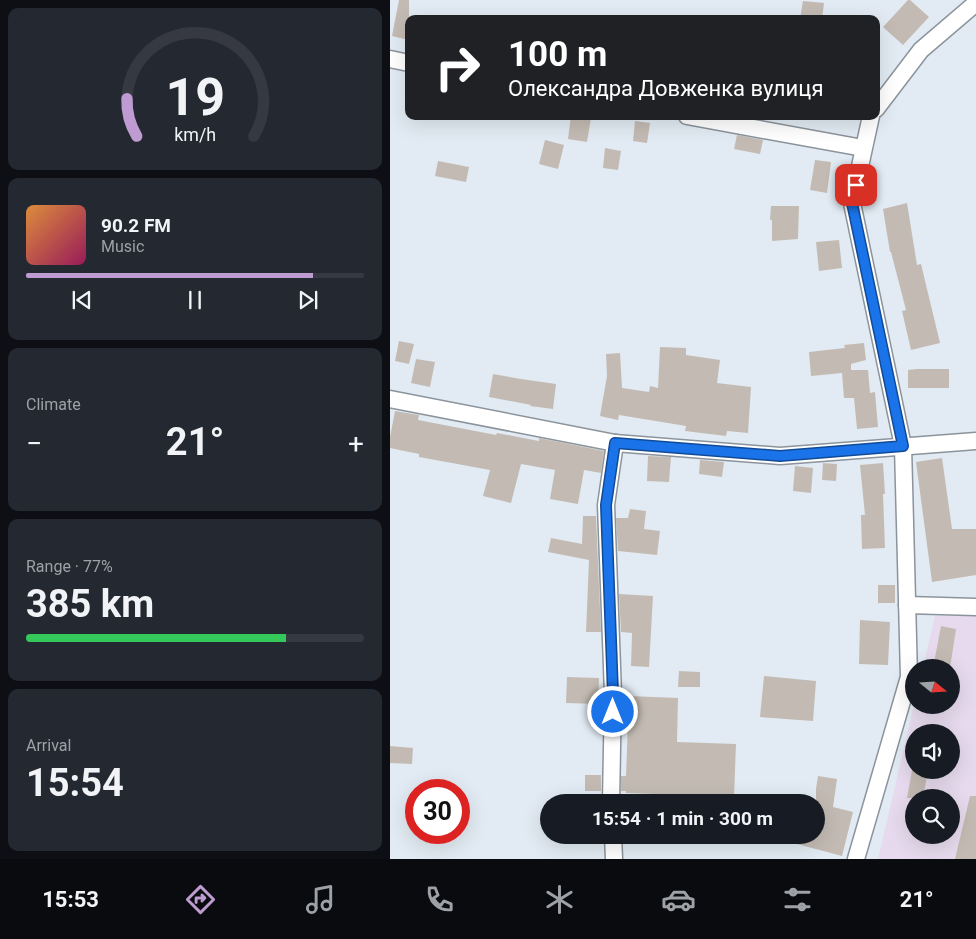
<!DOCTYPE html>
<html lang="en">
<head>
<meta charset="utf-8">
<style>
	body { margin:0; font-family:Roboto,sans-serif; background:#242831; color:#f1f3f6; height:100vh; display:flex; flex-direction:column; font-size:19px; white-space:nowrap }
	* { box-sizing:border-box; margin:0 }
	p { font-size:16px; color:#9ea1a6 }
	.icon { flex:none; width:28px; height:28px; fill:none; stroke:currentColor; stroke-width:2; stroke-linecap:round; stroke-linejoin:round }
	.map { position:relative; flex:1; overflow:hidden }
	.panel { display:flex; flex-direction:column; gap:8px; padding:8px; background:#0d0f14; width:390px }
	.panel>* { flex:none }
	.banner { position:absolute; left:15px; top:15px; width:475px; height:105px; border-radius:10px; box-shadow:0 5px 20px #0002; background:#202124; color:#fff; overflow:hidden }
	.needle { width:32px; rotate:108deg }
	.fabs { position:absolute; left:515px; top:659px; display:grid; gap:10px }
	.fabs a { display:grid; place-items:center; width:55px; height:55px; border-radius:50%; background:#171b24; box-shadow:0 5px 20px #0002; font-size:25px }
	.speed { position:absolute; left:15px; top:779px; display:flex; gap:10px; font-size:25px; font-weight:700; text-align:center }
	.speed>* { display:grid; place-content:center; width:65px; height:65px; border-radius:50%; background:#171b24; box-shadow:0 5px 20px #0002; line-height:1 }
	.speed .limit { border:8px solid #d22; background:#fff; color:#111 }
	.pin { position:absolute; display:grid; place-items:center; width:42px; height:42px; color:#fff; margin:-21px; border-radius:10px; box-shadow:0 2px 8px #0006 }
	.me { position:absolute; width:55px; margin:-28px; rotate:0deg; stroke-linejoin:round; filter:drop-shadow(0 0 4px #0008) }
	.turn { display:flex; align-items:center; gap:18px; height:105px; padding:0 20px; font-size:22px }
	.turn .icon { width:65px; height:65px; stroke-width:2.5 }
	.turn b { display:block; font-size:35px; line-height:42px }
	.big { font-size:38px; font-weight:700; line-height:1.1 }
	.panel .tile { flex:1; display:flex; flex-direction:column; justify-content:center; gap:8px; min-width:0; padding:0 18px; border-radius:10px; background:#242831 }
	.panel .dial { align-items:center; gap:0 }
	.dial svg { height:130px; overflow:visible; fill:none; stroke:#363941; stroke-width:7; stroke-linecap:round; text-anchor:middle }
	.dial text { fill:#f1f3f6; stroke:none }
	.song { display:flex; align-items:center; gap:15px }
	.cover { width:60px; height:60px; border-radius:8px; background:linear-gradient(135deg,hsl(30 70% 55%),hsl(330 70% 35%)) }
	.played { height:5px; border-radius:2px; background:linear-gradient(90deg,#be9cd1 85%,#363941 85%) }
	.keys { display:flex; justify-content:space-around; direction:ltr }
	.heat { display:flex; justify-content:space-between; align-items:center; font-size:28px; direction:ltr }
	.charge { height:8px; border-radius:4px; background:linear-gradient(90deg,#34c759 77%,#363941 0) }
	.trip { position:absolute; left:150px; top:794px; width:285px; height:50px; border-radius:25px; background:#171b24; box-shadow:0 5px 20px #0002; font-weight:700; line-height:50px; text-align:center }
	.tab-bar { display:flex; height:80px; justify-content:space-around; align-items:center; background:#090b0e; color:#9ea1a6 }
	.tab-bar .icon { width:35px; height:35px }
	.tab-bar .selected { color:#be9cd1 }
	.tab-bar b { font-size:22px; color:#f1f3f6 }
	main { display:flex; flex:1; min-height:0 }
	.map>svg:first-child { display:block }
	.commercial { fill:#e7daee; fill-rule:evenodd }
	.building { fill:#c3bbb3 }
	.lines { fill:none; stroke-linecap:round; stroke-linejoin:round }
	.street-casing { stroke:#8b939b; stroke-width:19 }
	.street { stroke:#fff; stroke-width:16 }
	.route-casing { stroke:#114b97; stroke-width:12 }
	.route { stroke:#1a73e8; stroke-width:9 }
</style>
</head>
<body>
<main>
<section class="panel">
<div class="tile dial"><svg viewBox="0 0 100 80">
<path d="M14 69A42 42 0 1 1 86 69"/>
<path d="M14 69A42 42 0 0 1 8 46" stroke="#be9cd1"/>
<text x="50" y="56" font-size="32" font-weight="700">19</text>
<text x="50" y="72" font-size="11">km/h</text>
</svg></div>
<div class="tile">
<div class="song"><i class="cover"></i><div><b>90.2 FM</b><p>Music</p></div></div>
<div class="played"></div>
<div class="keys"><svg class="icon" aria-label="previous" viewBox="0 0 24 24"><path d="M18 5L8 12l10 7zM5 5v14"/></svg><svg class="icon" aria-label="pause" viewBox="0 0 24 24"><path d="M8 5v14M16 5v14"/></svg><svg class="icon" aria-label="next" viewBox="0 0 24 24"><path d="M6 5l10 7-10 7zM19 5v14"/></svg></div>
</div>
<div class="tile"><p>Climate</p>
<div class="heat"><a>−</a><b class="big">21°</b><a>+</a></div>
</div>
<div class="tile"><p>Range · 77%</p><b class="big">385 km</b><div class="charge"></div></div>
<div class="tile"><p>Arrival</p><b class="big">15:54</b></div>
</section>
<div class="map">
<svg width="586" height="859" viewBox="0 0 586 859">
	<rect width="100%" height="100%" fill="#e2ebf3"/>
	<path class="commercial" d="M 545,616 L 586,616 L 586,859 L 488,859 L 524,705 L 561,705 L 561,668 L 533,667 ZM 524,732 L 561,732 L 561,770 L 524,770 ZM 524,798 L 561,798 L 561,835 L 524,835 Z"/>
	<g class="building">
		<polygon points="9,0 19,0 19,40 2,36"/>
		<polygon points="518,0 520,0 539,17 513,45 493,27"/>
		<polygon points="413,1 434,3 432,19 410,19"/>
		<polygon points="181,116 201,118 197,142 178,139"/>
		<polygon points="245,121 260,123 257,143 243,141"/>
		<polygon points="347,135 373,140 370,154 344,149"/>
		<polygon points="155,140 174,145 168,169 149,164"/>
		<polygon points="215,148 231,151 228,170 213,168"/>
		<polygon points="425,160 441,162 437,193 420,190"/>
		<polygon points="48,161 79,167 76,182 45,176"/>
		<polygon points="517,203 527,265 531,264 550,343 521,350 512,311 516,310 501,252 500,252 493,209"/>
		<polygon points="381,206 409,206 408,239 382,241 382,220 380,220"/>
		<polygon points="449,240 452,268 429,271 426,242"/>
		<polygon points="9,341 24,344 19,364 5,361"/>
		<polygon points="474,343 476,360 461,364 461,370 478,370 480,393 485,392 488,427 467,429 464,398 454,398 452,373 421,376 419,352 455,348 454,345"/>
		<polygon points="270,347 296,348 296,355 330,360 327,383 361,387 358,433 337,431 336,436 295,431 296,426 229,415 228,420 210,416 217,376 216,354 230,353 232,388 259,392 260,386 268,388"/>
		<polygon points="26,359 45,362 40,387 21,383"/>
		<polygon points="527,369 559,369 559,388 518,388 518,370"/>
		<polygon points="103,374 131,379 166,384 163,409 140,406 141,405 99,397"/>
		<polygon points="5,411 29,415 28,420 106,435 107,433 149,441 149,438 214,451 211,473 194,470 188,504 160,499 165,470 131,464 121,503 93,496 100,470 29,457 29,454 0,448 0,437"/>
		<polygon points="258,456 281,457 279,482 257,481"/>
		<polygon points="552,458 562,529 586,529 586,575 542,582 526,462"/>
		<polygon points="310,460 334,462 332,477 309,474"/>
		<polygon points="433,463 447,464 446,481 432,480"/>
		<polygon points="493,463 495,494 493,494 495,548 472,549 471,515 475,515 470,465"/>
		<polygon points="405,466 423,468 421,493 403,491"/>
		<polygon points="240,509 256,511 254,529 270,531 267,555 228,551 226,518 238,518"/>
		<polygon points="193,516 206,516 211,632 196,632 199,560 158,552 161,538 192,544"/>
		<rect x="488" y="585" width="17" height="18"/>
		<polygon points="229,594 263,596 259,667 241,666 242,633 231,632"/>
		<polygon points="470,620 500,622 498,665 469,664"/>
		<polygon points="551,626 566,629 560,668 543,668"/>
		<polygon points="289,671 310,672 310,687 288,687"/>
		<polygon points="374,676 426,681 423,721 370,717"/>
		<polygon points="177,677 209,678 208,704 176,703"/>
		<polygon points="239,696 288,698 287,742 346,744 344,797 236,793 236,791 231,791 231,776 236,776"/>
		<polygon points="0,746 23,748 22,764 0,763"/>
		<polygon points="522,770 538,770 533,798 517,798"/>
		<rect x="195" y="775" width="16" height="16"/>
		<polygon points="428,776 447,779 443,807 463,812 452,856 392,840 393,835 426,835 426,789"/>
		<polygon points="580,796 586,796 586,859 565,859"/>
	</g>
	<g class="lines">
		<g class="street-casing">
			<g id="street">
				<polyline points="0,59 19,63"/>
				<polyline points="486,109 531,50 586,3"/>
				<polyline points="297,116 473,148"/>
				<polyline points="0,399 225,443 390,456 586,441"/>
				<polyline points="517,605 586,607"/>
				<polyline points="221,802 223,694 216,505 225,443"/>
				<polyline points="223,835 224,859"/>
				<polyline points="466,859 519,677 513,446 462,203 481,116"/>
			</g>
		</g>
		<use href="#street" class="street"/>
	</g>
	<g class="lines">
		<g class="route-casing">
			<polyline id="route" points="223,712 223,694 216,505 225,443 390,456 513,446 462,203 466,185"/>
		</g>
		<use href="#route" class="route"/>
	</g>
</svg>
<div class="fabs">
<a><svg class="needle" viewBox="-14 -14 28 28"><path d="M0-13l5 13h-10z" fill="#e53935"/><path d="M0 13l5-13h-10z" fill="#9ea1a6"/></svg></a>
<a><svg class="icon" aria-label="sound" viewBox="0 0 24 24"><path d="M4 9h4l5-4v14l-5-4H4zM17 9q2 3 0 6"/></svg></a>
<a><svg class="icon" aria-label="search" viewBox="0 0 24 24"><circle cx="10" cy="10" r="6"/><path d="M15 15l6 6"/></svg></a>
</div>
<div class="speed"><div class="limit">30</div></div>
<div class="pin" style="left:466px;top:185px;background:#d93025"><svg class="icon" aria-label="arrive" viewBox="0 0 24 24"><path d="M6 21V4h12l-3 4 3 4H6"/></svg></div>
<svg class="me" style="left:223px;top:712px" viewBox="-20 -20 40 40"><circle r="17" fill="#1a73e8" stroke="#fff" stroke-width="3"/><path d="M0-11L8 9 0 5-8 9z" fill="#fff"/></svg>
<div class="trip">15:54 · 1 min · 300 m</div>
<div class="banner">
<div class="turn"><svg class="icon" aria-label="right" viewBox="0 0 24 24"><path d="M7 20v-9h11M14 6l5 5-5 5"/></svg><div><b>100 m</b>Олександра Довженка вулиця</div></div>
</div>
</div>
</main>
<nav class="tab-bar">
<b>15:53</b>
<svg class="icon selected" aria-label="directions" viewBox="0 0 24 24"><path d="M12 3l9 9-9 9-9-9zM9 14v-3h6M13 9l2 2-2 2"/></svg>
<svg class="icon" aria-label="music" viewBox="0 0 24 24"><path d="M9 18V5l10-2v13"/><circle cx="6" cy="18" r="3"/><circle cx="16" cy="16" r="3"/></svg>
<svg class="icon" aria-label="phone" viewBox="0 0 24 24"><path d="M5 4h4l2 5-3 2q2 4 5 5l2-3 5 2v4C11 20 4 13 5 4z"/></svg>
<svg class="icon" aria-label="climate" viewBox="0 0 24 24"><path d="M12 3v18M4 7l16 10M4 17L20 7"/></svg>
<svg class="icon" aria-label="car" viewBox="0 0 24 24"><path d="M5 17H2v-5l4-1 3-4h7l3 4 3 1v5h-3M9 17h6M6 11h13"/><circle cx="7" cy="17" r="2"/><circle cx="17" cy="17" r="2"/></svg>
<svg class="icon" aria-label="filters" viewBox="0 0 24 24"><path d="M4 7h16M4 17h16"/><circle cx="9" cy="7" r="2"/><circle cx="15" cy="17" r="2"/></svg>
<b>21°</b>
</nav>
</body>
</html>
